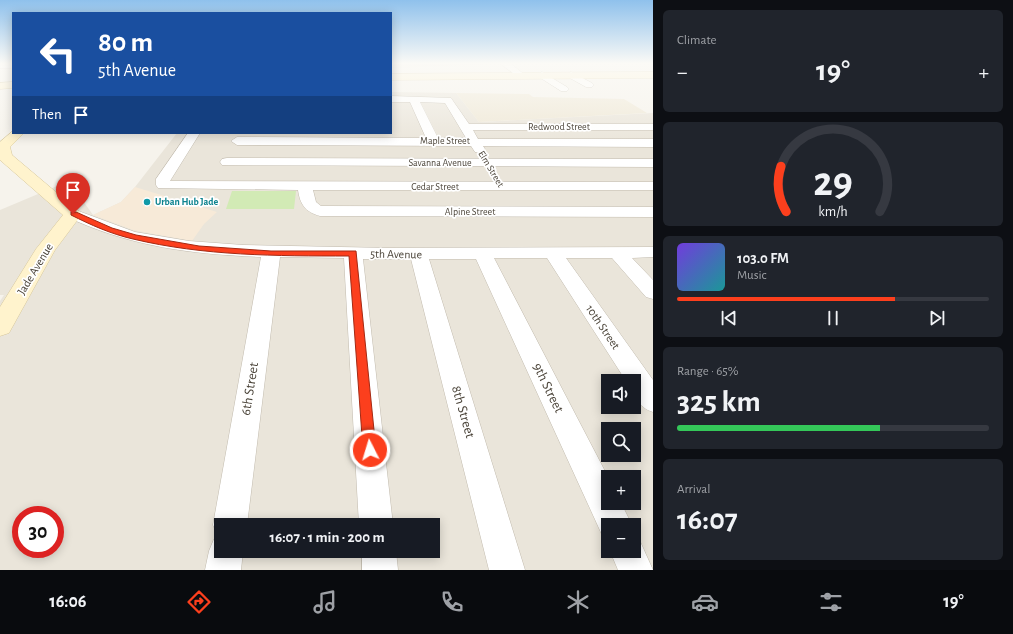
<!DOCTYPE html>
<html lang="en">
<head>
<meta charset="utf-8">
<style>
	body { margin:0; font-family:"Alegreya Sans",sans-serif; background:#20242c; color:#f1f3f6; height:100vh; display:flex; flex-direction:column; font-size:15px; white-space:nowrap }
	* { box-sizing:border-box; margin:0 }
	p { font-size:13px; color:#9ea1a6 }
	.icon { flex:none; width:22px; height:22px; fill:none; stroke:currentColor; stroke-width:2; stroke-linecap:round; stroke-linejoin:round }
	.map { position:relative; flex:1; overflow:hidden }
	.details { display:flex; flex-direction:column; gap:10px; padding:10px; background:#0d0f14; width:360px }
	.details>* { flex:none }
	.hud { position:absolute; left:12px; top:12px; width:380px; height:122px; border-radius:0px; box-shadow:0 2px 10px #0003; background:#1a4fa0; color:#fff; overflow:hidden }
	.fabs { position:absolute; left:601px; top:374px; display:grid; gap:8px }
	.fabs a { display:grid; place-items:center; width:40px; height:40px; border-radius:0px; background:#171b24; box-shadow:0 2px 10px #0003; font-size:20px }
	.speed { position:absolute; left:12px; top:506px; display:flex; gap:8px; font-size:20px; font-weight:700; text-align:center }
	.speed>* { display:grid; place-content:center; width:52px; height:52px; border-radius:50%; background:#171b24; box-shadow:0 2px 10px #0003; line-height:1 }
	.speed .limit { border:6px solid #d22; background:#fff; color:#111 }
	.pin { position:absolute; display:grid; place-items:center; width:34px; height:34px; color:#fff; margin:-41px -17px; border-radius:50% 50% 50% 0; rotate:-45deg; box-shadow:0 0 4px #0007 }
	.pin .icon { rotate:45deg }
	.me { position:absolute; width:44px; margin:-22px; rotate:355deg; stroke-linejoin:round; filter:drop-shadow(0 0 3px #0008) }
	.turn { display:flex; align-items:center; gap:14px; height:84px; padding:0 20px; font-size:18px }
	.turn .icon { width:52px; height:52px; stroke-width:2.5 }
	.turn b { display:block; font-size:28px; line-height:34px }
	.then { display:flex; align-items:center; height:38px; padding:0 20px; background:#0003; gap:8px; font-size:15px }
	.big { font-size:30px; font-weight:600; line-height:1.1 }
	.details .card { flex:1; display:flex; flex-direction:column; justify-content:center; gap:6px; min-width:0; padding:0 14px; border-radius:6px; background:#20242c }
	.details .dial { align-items:center; gap:0 }
	.dial svg { height:104px; overflow:visible; fill:none; stroke:#363941; stroke-width:7; stroke-linecap:round; text-anchor:middle }
	.dial text { fill:#f1f3f6; stroke:none }
	.song { display:flex; align-items:center; gap:12px }
	.cover { width:48px; height:48px; border-radius:6px; background:linear-gradient(135deg,hsl(260 70% 55%),hsl(180 70% 35%)) }
	.played { height:4px; border-radius:2px; background:linear-gradient(90deg,#fc3f1d 70%,#363941 70%) }
	.keys { display:flex; justify-content:space-around; direction:ltr }
	.heat { display:flex; justify-content:space-between; align-items:center; font-size:22px; direction:ltr }
	.charge { height:6px; border-radius:3px; background:linear-gradient(90deg,#34c759 65%,#363941 0) }
	.trip { position:absolute; left:214px; top:518px; width:226px; height:40px; border-radius:0px; background:#171b24; box-shadow:0 2px 10px #0003; font-weight:600; line-height:40px; text-align:center }
	.tab-bar { display:flex; height:64px; justify-content:space-around; align-items:center; background:#090b0e; color:#9ea1a6 }
	.tab-bar .icon { width:28px; height:28px }
	.tab-bar .selected { color:#fc3f1d }
	.tab-bar b { font-size:18px; color:#f1f3f6 }
	main { display:flex; flex:1; min-height:0 }
	.map>svg:first-child { display:block }
	.residential { fill:#eae5da; fill-rule:evenodd }
	.commercial { fill:#f7ead8 }
	.education { fill:#efe8d6 }
	.green { fill:#d2eab5 }
	.lines { fill:none; stroke-linecap:round; stroke-linejoin:round }
	.street-casing { stroke:#c2bbae; stroke-width:1 }
	.secondary-casing { stroke:#d6c79b; stroke-width:1 }
	.street { fill:#fff; fill-rule:evenodd }
	.secondary { fill:#fff3cd; fill-rule:evenodd }
	.route { fill:#fc3f1d; stroke:#a42913 }
	.culture-dot { fill:#0f9aa8; stroke:#fff; stroke-width:1.5 }
	.labels { text-anchor:middle; dominant-baseline:central; stroke-width:3.5; stroke-linejoin:round; paint-order:stroke }
	.far-street-label { font-size:10px; fill:#4b4439; stroke:#fff }
	.far-culture-label { font-size:10px; font-weight:bold; fill:#0d838f; stroke:#fff; text-anchor:start }
	.street-label { font-size:12px; fill:#4b4439; stroke:#fff }
	.near-street-label { font-size:14px; fill:#4b4439; stroke:#fff }
</style>
</head>
<body>
<main>
<div class="map">
<svg width="653" height="570" viewBox="0 0 653 570">
	<rect width="100%" height="100%" fill="#f6f3ec"/>
	<g class="residential">
		<polygon points="391,64 499,64 391,68"/>
		<path d="M 391,92 L 456,93 L 479,122 L 653,113 L 653,570 L 0,570 L 0,301 L 4,295 L 0,295 L 0,210 L 69,181 L 93,215 L 121,202 L 135,187 L 177,133 L 391,133 ZM 608,381 L 634,381 L 634,407 L 608,407 ZM 608,429 L 634,429 L 634,455 L 608,455 ZM 608,477 L 634,477 L 634,503 L 608,503 ZM 21,515 L 55,515 L 55,549 L 21,549 ZM 221,525 L 433,525 L 433,551 L 221,551 ZM 608,525 L 634,525 L 634,551 L 608,551 Z"/>
	</g>
	<polygon class="commercial" points="135,187 217,212 204,224 192,241 133,230 93,215 121,202"/>
	<polygon class="education" points="456,93 529,94 533,97 624,99 647,113 479,122"/>
	<polygon class="green" points="232,191 296,191 294,209 226,209"/>
	<g class="lines">
		<g class="street-casing">
			<g id="street">
				<rect x="0" y="64" width="13" height="4"/>
				<polygon points="501,64 511,64 525,75 521,78 518,77"/>
				<polygon points="542,72 567,87 569,89 567,91 561,91 539,77 538,75"/>
				<polygon points="571,72 592,83 594,85 592,87 586,87 568,77 567,75"/>
				<path d="M 391,96 L 451,98 L 469,124 L 653,124 L 653,130 L 473,130 L 478,139 L 653,139 L 653,147 L 483,146 L 485,149 L 479,153 L 475,152 L 471,146 L 237,145 L 231,141 L 237,137 L 426,138 L 410,102 L 391,102 ZM 420,102 L 445,103 L 466,138 L 438,138 Z"/>
				<path d="M 188,133 L 200,133 L 170,181 L 653,182 L 653,190 L 313,190 L 316,202 L 321,206 L 653,207 L 653,217 L 320,216 C 305,212 300,204 298,190 L 158,188 L 156,185 L 156,179 Z"/>
				<polygon points="227,158 653,159 653,167 222,165 220,162 222,159"/>
				<path d="M 73,209 L 135,232 L 189,241 L 243,245 L 389,248 L 653,247 L 653,257 L 632,258 L 653,280 L 653,299 L 646,297 L 612,258 L 566,258 L 653,380 L 653,412 C 638,407 634,397 634,381 L 626,381 L 547,258 L 494,258 L 608,477 L 608,503 L 621,503 L 632,525 L 608,525 L 608,539 L 603,537 L 476,259 L 429,259 L 525,570 L 489,570 L 411,259 L 363,259 L 393,525 L 359,525 L 344,258 L 280,257 L 247,525 L 221,525 L 221,551 L 243,551 L 241,570 L 205,570 L 209,551 L 214,539 L 219,537 L 213,525 L 261,257 C 191,254 132,247 67,217 L 65,214 L 67,211 Z"/>
				<polygon points="634,537 639,539 653,570 618,570 610,551 634,551"/>
				<polygon points="362,551 396,551 398,570 362,570"/>
			</g>
		</g>
		<g class="secondary-casing">
			<g id="secondary">
				<polygon points="653,72 653,78 391,80 391,74"/>
				<polygon points="13,82 13,88 0,89 0,83"/>
				<polygon points="13,131 13,133 24,133 10,147 12,155 82,214 55,250 9,333 0,336 0,307 36,249 63,215 0,160 0,142"/>
			</g>
		</g>
		<use href="#street" class="street"/>
		<use href="#secondary" class="secondary"/>
	</g>
	<linearGradient id="sky" x2="0" y2="1"><stop stop-color="#8fc1ec"/><stop offset="0.44" stop-color="#fbfaf6"/><stop offset="1" stop-color="#fbfaf6" stop-opacity="0"/></linearGradient>
	<rect width="653" height="144" fill="url(#sky)"/>
	<path class="route" d="M 71,212 L 76,212 L 112,228 L 136,235 L 199,246 L 271,251 L 356,251 L 376,450 L 374,454 L 370,456 L 365,454 L 363,450 L 349,256 C 277,256 204,256 133,239 C 111,234 91,225 71,215 Z"/>
	<circle class="culture-dot" cx="147" cy="202" r="4"/>
	<g class="labels">
		<g class="far-street-label">
			<text x="559" y="127">Redwood Street</text>
			<text x="445" y="141">Maple Street</text>
			<text x="440" y="163">Savanna Avenue</text>
			<text transform="translate(491 169) rotate(59)">Elm Street</text>
			<text x="435" y="187">Cedar Street</text>
			<text x="470" y="212">Alpine Street</text>
		</g>
		<g class="far-culture-label">
			<text x="155" y="202">Urban Hub Jade</text>
		</g>
		<g class="street-label">
			<text transform="translate(396 254) rotate(1)">5th Avenue</text>
			<text transform="translate(35 269) rotate(-59)">Jade Avenue</text>
			<text transform="translate(603 327) rotate(56)">10th Street</text>
		</g>
		<g class="near-street-label">
			<text transform="translate(548 388) rotate(64)">9th Street</text>
			<text transform="translate(250 389) rotate(-81)">6th Street</text>
			<text transform="translate(463 412) rotate(74)">8th Street</text>
		</g>
	</g>
</svg>
<div class="fabs">
<a><svg class="icon" aria-label="sound" viewBox="0 0 24 24"><path d="M4 9h4l5-4v14l-5-4H4zM17 9q2 3 0 6"/></svg></a>
<a><svg class="icon" aria-label="search" viewBox="0 0 24 24"><circle cx="10" cy="10" r="6"/><path d="M15 15l6 6"/></svg></a>
<a>+</a>
<a>−</a>
</div>
<div class="speed"><div class="limit">30</div></div>
<div class="pin" style="left:73px;top:214px;background:#d93025"><svg class="icon" aria-label="arrive" viewBox="0 0 24 24"><path d="M6 21V4h12l-3 4 3 4H6"/></svg></div>
<svg class="me" style="left:370px;top:450px" viewBox="-20 -20 40 40"><circle r="17" fill="#fc3f1d" stroke="#fff" stroke-width="3"/><path d="M0-11L8 9 0 5-8 9z" fill="#fff"/></svg>
<div class="trip">16:07 · 1 min · 200 m</div>
<div class="hud">
<div class="turn"><svg class="icon" aria-label="left" viewBox="0 0 24 24"><path d="M17 20v-9H6M10 6l-5 5 5 5"/></svg><div><b>80 m</b>5th Avenue</div></div>
<div class="then">Then<svg class="icon" aria-label="arrive" viewBox="0 0 24 24"><path d="M6 21V4h12l-3 4 3 4H6"/></svg></div>
</div>
</div>
<section class="details">
<div class="card"><p>Climate</p>
<div class="heat"><a>−</a><b class="big">19°</b><a>+</a></div>
</div>
<div class="card dial"><svg viewBox="0 0 100 80">
<path d="M14 69A42 42 0 1 1 86 69"/>
<path d="M14 69A42 42 0 0 1 10 34" stroke="#fc3f1d"/>
<text x="50" y="56" font-size="32" font-weight="700">29</text>
<text x="50" y="72" font-size="11">km/h</text>
</svg></div>
<div class="card">
<div class="song"><i class="cover"></i><div><b>103.0 FM</b><p>Music</p></div></div>
<div class="played"></div>
<div class="keys"><svg class="icon" aria-label="previous" viewBox="0 0 24 24"><path d="M18 5L8 12l10 7zM5 5v14"/></svg><svg class="icon" aria-label="pause" viewBox="0 0 24 24"><path d="M8 5v14M16 5v14"/></svg><svg class="icon" aria-label="next" viewBox="0 0 24 24"><path d="M6 5l10 7-10 7zM19 5v14"/></svg></div>
</div>
<div class="card"><p>Range · 65%</p><b class="big">325 km</b><div class="charge"></div></div>
<div class="card"><p>Arrival</p><b class="big">16:07</b></div>
</section>
</main>
<nav class="tab-bar">
<b>16:06</b>
<svg class="icon selected" aria-label="directions" viewBox="0 0 24 24"><path d="M12 3l9 9-9 9-9-9zM9 14v-3h6M13 9l2 2-2 2"/></svg>
<svg class="icon" aria-label="music" viewBox="0 0 24 24"><path d="M9 18V5l10-2v13"/><circle cx="6" cy="18" r="3"/><circle cx="16" cy="16" r="3"/></svg>
<svg class="icon" aria-label="phone" viewBox="0 0 24 24"><path d="M5 4h4l2 5-3 2q2 4 5 5l2-3 5 2v4C11 20 4 13 5 4z"/></svg>
<svg class="icon" aria-label="climate" viewBox="0 0 24 24"><path d="M12 3v18M4 7l16 10M4 17L20 7"/></svg>
<svg class="icon" aria-label="car" viewBox="0 0 24 24"><path d="M5 17H2v-5l4-1 3-4h7l3 4 3 1v5h-3M9 17h6M6 11h13"/><circle cx="7" cy="17" r="2"/><circle cx="17" cy="17" r="2"/></svg>
<svg class="icon" aria-label="filters" viewBox="0 0 24 24"><path d="M4 7h16M4 17h16"/><circle cx="9" cy="7" r="2"/><circle cx="15" cy="17" r="2"/></svg>
<b>19°</b>
</nav>
</body>
</html>
